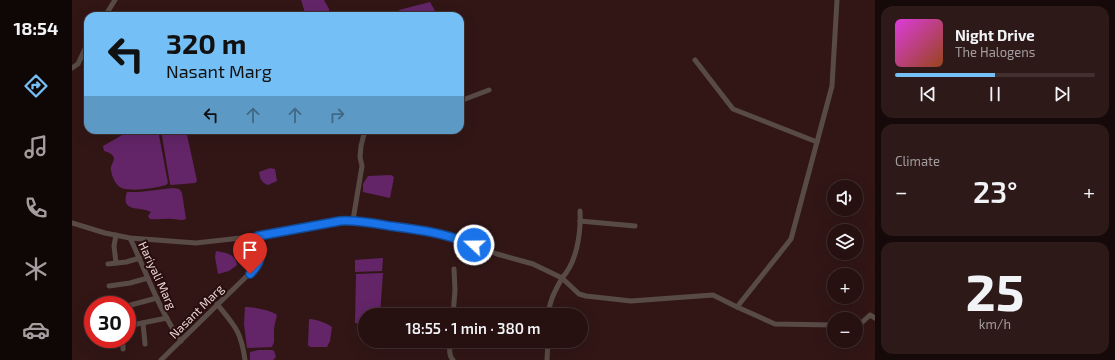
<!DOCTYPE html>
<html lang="en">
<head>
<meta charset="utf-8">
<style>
	body { margin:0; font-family:"Exo 2",sans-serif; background:#2e1919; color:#f1f3f6; height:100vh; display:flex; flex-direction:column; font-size:15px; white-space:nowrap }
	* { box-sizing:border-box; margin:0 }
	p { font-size:13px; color:#a49d9f }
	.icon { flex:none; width:22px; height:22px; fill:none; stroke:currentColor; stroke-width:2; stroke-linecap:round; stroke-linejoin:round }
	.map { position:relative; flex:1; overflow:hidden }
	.details { display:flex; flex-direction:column; gap:6px; padding:6px; background:#150909; width:240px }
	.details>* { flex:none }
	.guide { position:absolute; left:12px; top:12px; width:380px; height:122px; border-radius:12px; box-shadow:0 4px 16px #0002,0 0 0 1px #423030; background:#74c0f6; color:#111; overflow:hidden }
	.tools { position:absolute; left:755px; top:180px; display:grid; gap:8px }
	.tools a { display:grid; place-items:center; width:36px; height:36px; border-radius:50%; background:#261010; box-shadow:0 4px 16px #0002,0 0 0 1px #423030; font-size:20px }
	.speed { position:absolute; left:12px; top:296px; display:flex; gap:8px; font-size:20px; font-weight:700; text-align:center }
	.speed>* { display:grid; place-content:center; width:52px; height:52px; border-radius:50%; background:#261010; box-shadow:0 4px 16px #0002,0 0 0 1px #423030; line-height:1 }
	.speed .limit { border:6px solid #d22; background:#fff; color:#111 }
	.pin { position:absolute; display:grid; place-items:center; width:34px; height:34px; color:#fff; margin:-41px -17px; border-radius:50% 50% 50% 0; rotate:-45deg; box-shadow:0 0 4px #0007 }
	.pin .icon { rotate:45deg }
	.me { position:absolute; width:44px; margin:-22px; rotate:291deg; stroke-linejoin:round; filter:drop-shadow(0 0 3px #0008) }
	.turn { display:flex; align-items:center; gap:14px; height:84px; padding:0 16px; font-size:18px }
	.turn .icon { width:52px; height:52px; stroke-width:2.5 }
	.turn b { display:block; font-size:28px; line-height:34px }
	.lanes { display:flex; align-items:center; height:38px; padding:0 16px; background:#0003; justify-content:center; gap:20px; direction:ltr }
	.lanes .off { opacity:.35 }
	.big { font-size:30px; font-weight:600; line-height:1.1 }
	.details .widget { flex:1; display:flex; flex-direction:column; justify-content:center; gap:6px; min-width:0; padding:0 14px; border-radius:12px; background:#2e1919 }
	.details .dial { align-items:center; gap:0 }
	.dial b { font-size:52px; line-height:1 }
	.song { display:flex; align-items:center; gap:12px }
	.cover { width:48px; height:48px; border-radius:6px; background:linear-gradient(135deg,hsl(300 70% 55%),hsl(20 70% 35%)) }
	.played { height:4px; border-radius:2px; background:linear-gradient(90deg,#74c0f6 50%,#423030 50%) }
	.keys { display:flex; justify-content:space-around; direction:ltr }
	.heat { display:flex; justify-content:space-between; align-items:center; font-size:22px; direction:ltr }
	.trip { position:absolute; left:286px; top:308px; width:230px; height:40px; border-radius:20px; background:#261010; box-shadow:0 4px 16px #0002,0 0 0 1px #423030; font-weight:600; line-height:40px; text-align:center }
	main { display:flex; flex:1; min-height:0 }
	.dock { display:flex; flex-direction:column; width:72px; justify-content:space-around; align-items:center; background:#0f0606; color:#a49d9f }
	.dock .icon { width:28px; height:28px }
	.dock .selected { color:#74c0f6 }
	.dock b { font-size:18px; color:#f1f3f6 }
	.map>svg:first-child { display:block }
	.water { fill:#632568 }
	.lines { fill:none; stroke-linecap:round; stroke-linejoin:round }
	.minor { stroke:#584b45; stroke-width:5 }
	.route-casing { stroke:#114b97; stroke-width:10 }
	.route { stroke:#1a73e8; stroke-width:7 }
	.labels { text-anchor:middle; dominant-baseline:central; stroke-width:4; stroke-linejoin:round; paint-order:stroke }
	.street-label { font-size:12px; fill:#ead6d5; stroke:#270d0d }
</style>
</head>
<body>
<main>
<nav class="dock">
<b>18:54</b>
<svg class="icon selected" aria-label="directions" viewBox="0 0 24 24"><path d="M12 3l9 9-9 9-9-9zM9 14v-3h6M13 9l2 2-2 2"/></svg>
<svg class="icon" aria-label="music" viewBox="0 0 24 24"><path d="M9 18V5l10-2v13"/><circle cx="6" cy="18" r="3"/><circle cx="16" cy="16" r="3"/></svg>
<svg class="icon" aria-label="phone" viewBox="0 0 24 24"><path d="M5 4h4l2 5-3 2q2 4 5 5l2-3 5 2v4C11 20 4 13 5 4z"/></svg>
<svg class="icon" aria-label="climate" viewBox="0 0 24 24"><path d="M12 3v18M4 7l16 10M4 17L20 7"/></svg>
<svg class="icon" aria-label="car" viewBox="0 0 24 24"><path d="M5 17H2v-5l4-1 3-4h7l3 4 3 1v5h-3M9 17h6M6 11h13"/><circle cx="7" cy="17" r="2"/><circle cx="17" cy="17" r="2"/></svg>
</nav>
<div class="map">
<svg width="803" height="360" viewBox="0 0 803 360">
	<rect width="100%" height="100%" fill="#321616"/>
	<g class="water">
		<polygon points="229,0 252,0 257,9 257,12 250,16 234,16"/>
		<polygon points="358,2 366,16 329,16 327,10"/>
		<path d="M 59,130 L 86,130 L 96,183 L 94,185 C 84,188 64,191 53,189 C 45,188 40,178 39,170 C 38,166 42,162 42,158 C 41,154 36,152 32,151 L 31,146 Z"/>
		<polygon points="89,130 114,130 125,181 123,183 99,185 98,184"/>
		<path d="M 198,168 L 203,169 L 205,181 L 196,185 C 190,183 188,179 187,172 Z"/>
		<polygon points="319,175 322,177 318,198 291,192 291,184 296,176"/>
		<path d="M 101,188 L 107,189 L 110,193 L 114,219 C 109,221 106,219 101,219 C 93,218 86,220 78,219 L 76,216 L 79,212 C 68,206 48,213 55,192 L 67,192 Z"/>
		<path d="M 144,251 C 153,253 163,253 165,265 L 157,271 L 146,274 L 143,257 Z"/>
		<polygon points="311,258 310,271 283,272 283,260"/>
		<polygon points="311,273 308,315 293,315 293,325 283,323 284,274"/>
		<path d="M 173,307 C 181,307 199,310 205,315 L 202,328 L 202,342 L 200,347 L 175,348 L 172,324 Z"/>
		<path d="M 237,319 C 244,319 254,323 260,327 L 258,341 L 255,347 L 238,347 L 236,345 Z"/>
		<polygon points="186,350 200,350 202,351 204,357 201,360 178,360 178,352"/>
	</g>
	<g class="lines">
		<g class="minor">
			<polyline points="33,16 43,0"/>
			<polyline points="623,60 661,109 745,142"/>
			<polyline points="0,68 6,64 16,42"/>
			<polyline points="388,101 417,90"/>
			<path d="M 508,211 C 509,233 505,262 490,278 L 507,294 L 514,296 L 559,301 L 641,295 L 665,307 L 703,324 L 762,325"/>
			<polyline points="281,220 290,166 288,157 289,146 293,130"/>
			<polyline points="508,221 563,226"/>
			<path d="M 0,223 L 33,233 L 58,238 L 124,243 L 186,236 L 268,221 L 281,220 L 335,227 L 371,234 L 425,254 L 461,264 L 490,278 C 484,289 476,303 477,315"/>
			<path d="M 58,238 C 74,271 87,311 109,341"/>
			<polyline points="44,263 42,246 44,235"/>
			<polyline points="36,264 54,262 68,258"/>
			<polyline points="37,286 58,283 76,278"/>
			<path d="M 145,304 C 163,326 169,331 173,360"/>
			<polyline points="55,306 85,298"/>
			<polyline points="665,307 719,239 760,86 765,0"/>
			<polyline points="381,315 383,290 382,269"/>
			<polyline points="71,323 73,344"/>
			<polyline points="55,326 95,318"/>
			<polyline points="784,326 786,326 798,315 803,318"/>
			<polyline points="51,339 51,349"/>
			<path d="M 378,341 C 378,347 376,355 381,360"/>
			<polyline points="89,360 187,264 189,259 186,236"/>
			<polyline points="475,360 476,341"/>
		</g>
	</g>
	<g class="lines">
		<g class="route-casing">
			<path id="route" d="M 178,274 C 192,260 188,254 186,236 L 268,221 C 285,220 301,223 318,226 C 350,230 372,233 402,245"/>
		</g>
		<use href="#route" class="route"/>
	</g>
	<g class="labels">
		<g class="street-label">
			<text transform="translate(86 275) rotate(65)">Hariyali Marg</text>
			<text transform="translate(124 311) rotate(-45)">Nasant Marg</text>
		</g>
	</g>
</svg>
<div class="tools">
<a><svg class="icon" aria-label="sound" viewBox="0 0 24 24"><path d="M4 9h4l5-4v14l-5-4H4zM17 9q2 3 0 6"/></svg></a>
<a><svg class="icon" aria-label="layers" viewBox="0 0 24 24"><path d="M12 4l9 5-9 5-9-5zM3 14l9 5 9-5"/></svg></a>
<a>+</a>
<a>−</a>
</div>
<div class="speed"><div class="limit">30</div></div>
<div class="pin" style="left:178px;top:274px;background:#d93025"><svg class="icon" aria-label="arrive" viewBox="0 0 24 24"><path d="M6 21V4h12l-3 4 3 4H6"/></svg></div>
<svg class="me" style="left:402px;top:245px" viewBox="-20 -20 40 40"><circle r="17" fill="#1a73e8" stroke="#fff" stroke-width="3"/><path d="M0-11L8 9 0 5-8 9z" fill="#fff"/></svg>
<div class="trip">18:55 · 1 min · 380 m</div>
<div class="guide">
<div class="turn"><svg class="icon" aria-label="left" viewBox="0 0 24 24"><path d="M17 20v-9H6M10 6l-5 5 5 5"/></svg><div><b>320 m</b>Nasant Marg</div></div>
<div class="lanes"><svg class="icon" aria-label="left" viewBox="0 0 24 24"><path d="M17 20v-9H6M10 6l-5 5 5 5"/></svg><svg class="icon off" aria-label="ahead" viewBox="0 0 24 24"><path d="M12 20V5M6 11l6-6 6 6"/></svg><svg class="icon off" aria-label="ahead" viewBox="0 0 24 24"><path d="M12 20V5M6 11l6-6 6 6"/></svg><svg class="icon off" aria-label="right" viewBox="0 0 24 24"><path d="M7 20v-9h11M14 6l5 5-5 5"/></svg></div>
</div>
</div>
<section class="details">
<div class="widget">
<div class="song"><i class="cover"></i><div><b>Night Drive</b><p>The Halogens</p></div></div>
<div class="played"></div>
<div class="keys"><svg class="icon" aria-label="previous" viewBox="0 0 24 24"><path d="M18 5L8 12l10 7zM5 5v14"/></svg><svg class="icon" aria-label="pause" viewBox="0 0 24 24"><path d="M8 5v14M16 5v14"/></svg><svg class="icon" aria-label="next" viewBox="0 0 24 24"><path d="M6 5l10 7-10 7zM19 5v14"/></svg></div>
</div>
<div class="widget"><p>Climate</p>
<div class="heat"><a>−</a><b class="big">23°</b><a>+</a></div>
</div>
<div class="widget dial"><b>25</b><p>km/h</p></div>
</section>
</main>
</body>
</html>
